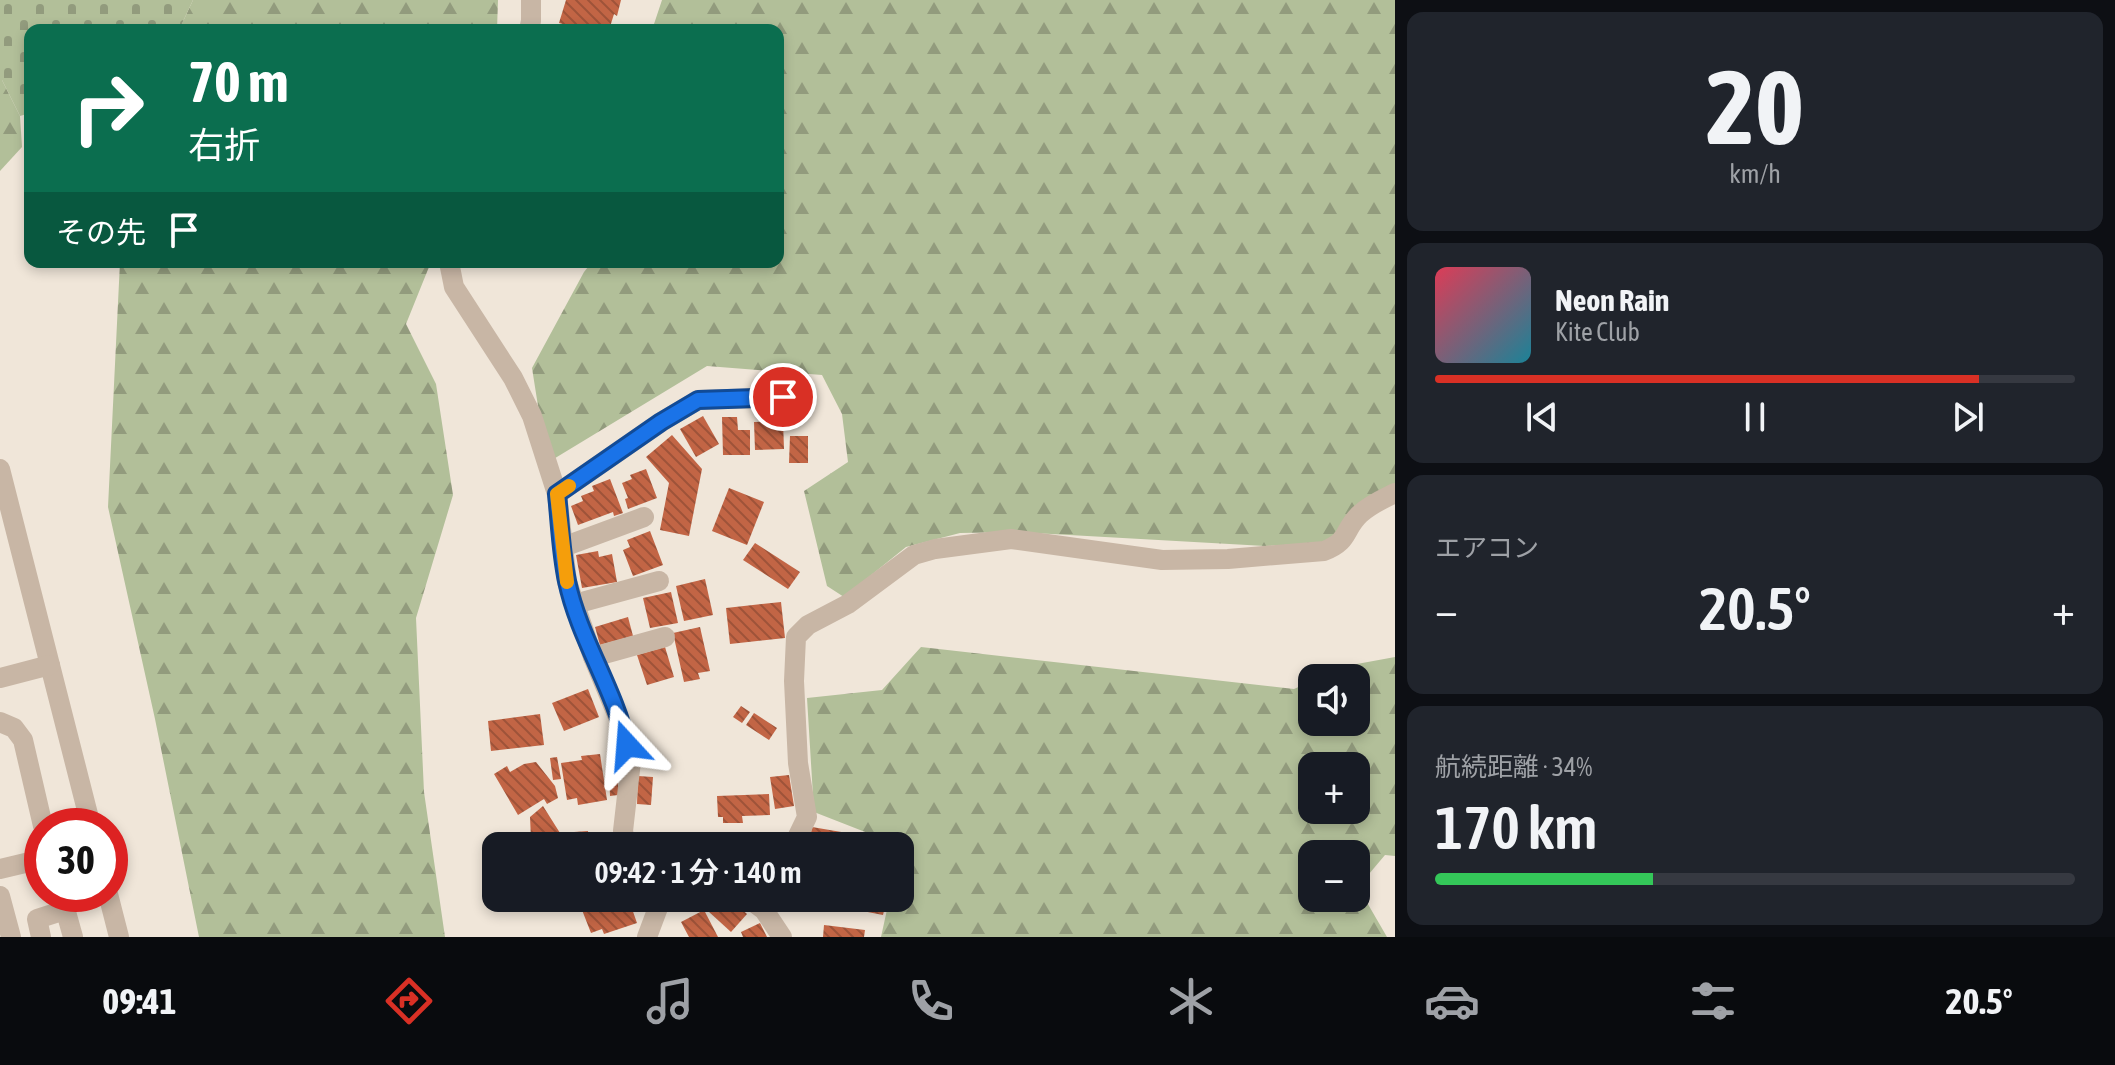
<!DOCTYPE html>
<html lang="ja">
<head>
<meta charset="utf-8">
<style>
	body { margin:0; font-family:"Asap Condensed","Noto Sans JP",sans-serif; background:#20242c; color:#f1f3f6; height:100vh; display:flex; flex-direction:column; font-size:30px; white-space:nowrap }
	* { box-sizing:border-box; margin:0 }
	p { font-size:26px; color:#9ea1a6 }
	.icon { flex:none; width:44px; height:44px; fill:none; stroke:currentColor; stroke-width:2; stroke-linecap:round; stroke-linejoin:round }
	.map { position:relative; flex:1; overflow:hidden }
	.sheet { display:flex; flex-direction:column; gap:12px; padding:12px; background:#0d0f14; width:720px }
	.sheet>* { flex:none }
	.hud { position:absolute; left:24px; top:24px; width:760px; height:244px; border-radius:16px; box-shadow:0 4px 12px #0003; background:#0b6e4f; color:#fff; overflow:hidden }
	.tools { position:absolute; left:1298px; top:664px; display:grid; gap:16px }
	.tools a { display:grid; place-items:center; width:72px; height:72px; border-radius:16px; background:#171b24; box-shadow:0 4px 12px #0003; font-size:40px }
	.speed { position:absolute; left:24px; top:808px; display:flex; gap:16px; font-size:40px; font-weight:700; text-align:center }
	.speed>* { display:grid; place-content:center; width:104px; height:104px; border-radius:50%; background:#171b24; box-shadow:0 4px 12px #0003; line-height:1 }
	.speed .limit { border:12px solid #d22; background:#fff; color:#111 }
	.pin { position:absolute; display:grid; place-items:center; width:68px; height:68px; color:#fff; margin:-34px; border:4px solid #fff; border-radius:50%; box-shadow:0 2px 8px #0007 }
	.me { position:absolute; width:88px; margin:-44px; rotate:341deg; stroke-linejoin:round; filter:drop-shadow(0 0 6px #0008) }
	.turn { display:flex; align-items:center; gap:28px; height:168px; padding:0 32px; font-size:36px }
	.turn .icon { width:104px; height:104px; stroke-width:2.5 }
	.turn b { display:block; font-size:56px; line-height:68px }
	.then { display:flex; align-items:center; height:76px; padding:0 32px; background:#0003; gap:16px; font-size:30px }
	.big { font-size:60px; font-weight:600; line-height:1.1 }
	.sheet .tile { flex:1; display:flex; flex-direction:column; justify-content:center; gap:12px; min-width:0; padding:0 28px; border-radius:16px; background:#20242c }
	.sheet .dial { align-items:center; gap:0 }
	.dial b { font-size:104px; line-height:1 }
	.song { display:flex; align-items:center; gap:24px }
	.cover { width:96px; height:96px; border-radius:12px; background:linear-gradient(135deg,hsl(350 70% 55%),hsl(190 70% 35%)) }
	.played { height:8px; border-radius:4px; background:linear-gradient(90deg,#d93025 85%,#363941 85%) }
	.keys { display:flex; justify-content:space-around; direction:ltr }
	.heat { display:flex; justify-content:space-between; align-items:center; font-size:44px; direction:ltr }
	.charge { height:12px; border-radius:6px; background:linear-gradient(90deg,#34c759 34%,#363941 0) }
	.trip { position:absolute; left:482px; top:832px; width:432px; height:80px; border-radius:16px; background:#171b24; box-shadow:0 4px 12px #0003; font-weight:600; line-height:80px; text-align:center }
	.tab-bar { display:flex; height:128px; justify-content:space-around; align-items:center; background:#090b0e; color:#9ea1a6 }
	.tab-bar .icon { width:56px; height:56px }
	.tab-bar .current { color:#d93025 }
	.tab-bar b { font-size:36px; color:#f1f3f6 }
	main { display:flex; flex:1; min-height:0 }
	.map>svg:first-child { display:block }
	.forest { fill:url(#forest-firs); fill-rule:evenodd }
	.cemetery { fill:url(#cemetery-stones) }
	.building { fill:url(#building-back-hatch) }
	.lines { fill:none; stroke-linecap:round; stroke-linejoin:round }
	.minor { stroke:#c8b6a5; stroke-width:20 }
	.route-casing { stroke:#114b97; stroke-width:20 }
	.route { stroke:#1a73e8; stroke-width:14 }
	.slow { stroke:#f59e0b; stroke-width:14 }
</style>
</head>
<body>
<main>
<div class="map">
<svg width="1395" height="937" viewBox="0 0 1395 937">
	<defs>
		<pattern id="forest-firs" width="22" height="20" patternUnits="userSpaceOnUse" patternTransform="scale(2)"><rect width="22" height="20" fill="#b2bf99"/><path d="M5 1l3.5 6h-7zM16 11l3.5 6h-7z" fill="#929b7d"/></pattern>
		<pattern id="cemetery-stones" width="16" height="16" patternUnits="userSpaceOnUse" patternTransform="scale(2)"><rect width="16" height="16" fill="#b2bf99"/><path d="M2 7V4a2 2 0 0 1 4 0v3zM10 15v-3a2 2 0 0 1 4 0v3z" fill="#929b7d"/></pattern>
		<pattern id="building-back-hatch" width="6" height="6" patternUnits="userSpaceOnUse" patternTransform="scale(2)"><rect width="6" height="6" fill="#c26545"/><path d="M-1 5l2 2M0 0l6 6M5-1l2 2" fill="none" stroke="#9e5339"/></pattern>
	</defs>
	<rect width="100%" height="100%" fill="#f0e6d9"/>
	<g class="forest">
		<polygon points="193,0 498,0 497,30 179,30"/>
		<polygon points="662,0 1395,0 1395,485 1337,534 1321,543 1265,546 1015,532 960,533 906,547 844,597 827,586 804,491 848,462 842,414 822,375 707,366 547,463 532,368 584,272 592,262 778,262 778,30 652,30"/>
		<polygon points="0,80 2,80 20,116 22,147 0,171"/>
		<polygon points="120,262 431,262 406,324 436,384 453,495 416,618 424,792 445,937 199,937 155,719 108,507"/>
		<path d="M 921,647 L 1294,689 L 1312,681 L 1312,722 L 1356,722 L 1356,678 L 1319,678 L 1346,666 L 1395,657 L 1395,856 L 1385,855 L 1358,887 L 1387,937 L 881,937 L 888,905 L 887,898 L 900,898 L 900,846 L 879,846 L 878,837 L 814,812 L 807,698 L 882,690 ZM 1312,766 L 1356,766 L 1356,810 L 1312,810 ZM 1312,854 L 1356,854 L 1356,898 L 1312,898 Z"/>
	</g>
	<polygon class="cemetery" points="0,0 193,0 179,30 30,30 30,113 20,116 2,80 0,80"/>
	<g class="building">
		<polygon points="566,0 621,0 617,16 614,14 609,30 584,30 559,23"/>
		<polygon points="703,416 719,444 696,457 680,429"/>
		<polygon points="722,417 737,417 738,430 750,430 750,455 723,455"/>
		<polygon points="783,421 784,449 755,450 754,422"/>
		<polygon points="672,435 702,469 689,536 660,530 669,483 646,457"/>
		<polygon points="790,436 808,436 808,463 789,463"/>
		<polygon points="646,469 657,498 628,509 625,499 628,498 622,483 632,479 630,475"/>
		<polygon points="610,479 623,513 614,516 613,512 578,525 571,506 583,501 581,496 594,491 592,486"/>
		<polygon points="729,488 764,502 747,545 712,531"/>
		<polygon points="650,531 663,565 633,576 623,550 630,547 627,540"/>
		<polygon points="755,543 800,572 788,589 743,560"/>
		<polygon points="598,551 599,557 612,554 617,582 582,588 576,555"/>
		<polygon points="705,579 713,615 684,621 676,586"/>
		<polygon points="671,592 678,623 650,628 643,598"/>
		<polygon points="781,602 785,638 730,644 726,608"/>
		<polygon points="628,617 633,636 600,645 595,627"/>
		<polygon points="700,627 710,671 698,673 700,679 684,682 673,633"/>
		<polygon points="665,647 674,677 647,685 637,655"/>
		<polygon points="588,689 599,717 564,731 552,703"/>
		<polygon points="741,706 750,712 742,723 733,717"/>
		<polygon points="754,713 777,728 769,740 746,725"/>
		<polygon points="540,714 544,745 491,751 488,721"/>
		<polygon points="600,754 607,800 578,805 577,798 567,800 561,763 582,760 581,756"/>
		<polygon points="557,757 561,779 553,780 550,758"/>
		<polygon points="536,762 555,786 558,798 547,804 544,799 518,815 494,774 507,766 510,772 524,764"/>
		<polygon points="609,774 618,774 618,795 610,796"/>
		<polygon points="789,775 794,806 775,809 770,777"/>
		<polygon points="638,776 653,777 651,805 637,804"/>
		<polygon points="769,794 770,815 742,816 743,823 723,823 723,817 718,817 717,796"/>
		<polygon points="543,806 560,833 588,831 589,846 512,846 511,840 531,839 530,817"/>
		<polygon points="812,827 859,835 857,846 809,846"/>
		<polygon points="863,833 898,840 897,846 861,846"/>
		<polygon points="673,836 674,846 663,846 662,837"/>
		<polygon points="731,838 767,844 767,846 729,846"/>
		<polygon points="616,898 626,898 628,904 630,903 637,923 604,934 602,929 591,933 582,910"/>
		<polygon points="720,898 729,898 747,914 731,932 708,911"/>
		<polygon points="777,898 800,898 796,906"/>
		<polygon points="832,898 887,898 883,915 847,908 848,903"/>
		<polygon points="704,910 718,937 689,937 681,922"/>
		<polygon points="760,923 767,937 743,937 741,932"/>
		<polygon points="824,925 865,930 864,937 823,937"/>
	</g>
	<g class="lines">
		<g class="minor">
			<polyline points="529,30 531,21 531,0"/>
			<polyline points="449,262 454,287 513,378 532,416 557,494 567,582 593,657 623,729 631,761 623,831 626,846"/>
			<polyline points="0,469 91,826"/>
			<polyline points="557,494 661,422 698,400 783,397"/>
			<polyline points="563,547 644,517"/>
			<polyline points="575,604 659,581"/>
			<polyline points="593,657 665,637"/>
			<polyline points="0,678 50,665"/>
			<polyline points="0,722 14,728 23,740 43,826"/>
			<path d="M 793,846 L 807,817 L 798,763 L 794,681 L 796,637 L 808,625 L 848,604 L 914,555 L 935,549 L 1011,539 L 1162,560 L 1228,559 L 1324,551 C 1350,541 1343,530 1360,514 C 1371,504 1383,499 1395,493"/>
			<polyline points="0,869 42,859"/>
			<polyline points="61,894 73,937"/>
			<polyline points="108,894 119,937"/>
			<polyline points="0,896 11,937"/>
			<polyline points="748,898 764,910 782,937"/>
			<polyline points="41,937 37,919 65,910"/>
			<polyline points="647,937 659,905 670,898"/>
		</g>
	</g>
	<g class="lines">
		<g class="route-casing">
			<path id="route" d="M 627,745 C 614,688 579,638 567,581 C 561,553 560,523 557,494 L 661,422 L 698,400 L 783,397"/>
		</g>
		<use href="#route" class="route"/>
		<polyline class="slow" points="567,582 557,494 569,486"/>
	</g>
</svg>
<div class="tools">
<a><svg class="icon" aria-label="sound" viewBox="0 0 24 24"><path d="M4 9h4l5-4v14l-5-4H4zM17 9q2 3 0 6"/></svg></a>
<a>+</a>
<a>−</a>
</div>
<div class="speed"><div class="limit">30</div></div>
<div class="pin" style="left:783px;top:397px;background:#d93025"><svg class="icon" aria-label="arrive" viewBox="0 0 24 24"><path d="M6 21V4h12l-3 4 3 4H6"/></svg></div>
<svg class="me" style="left:627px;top:745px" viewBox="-20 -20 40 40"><path d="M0-17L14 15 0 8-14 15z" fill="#1a73e8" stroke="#fff" stroke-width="4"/></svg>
<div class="trip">09:42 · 1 分 · 140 m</div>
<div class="hud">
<div class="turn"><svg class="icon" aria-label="right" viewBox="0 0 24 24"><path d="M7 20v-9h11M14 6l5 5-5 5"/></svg><div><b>70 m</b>右折</div></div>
<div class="then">その先<svg class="icon" aria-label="arrive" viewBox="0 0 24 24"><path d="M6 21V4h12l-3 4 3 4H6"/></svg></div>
</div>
</div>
<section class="sheet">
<div class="tile dial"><b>20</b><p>km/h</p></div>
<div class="tile">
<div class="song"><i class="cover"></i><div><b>Neon Rain</b><p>Kite Club</p></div></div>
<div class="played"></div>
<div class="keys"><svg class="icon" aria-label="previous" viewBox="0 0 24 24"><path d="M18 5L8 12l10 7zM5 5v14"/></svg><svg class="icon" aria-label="pause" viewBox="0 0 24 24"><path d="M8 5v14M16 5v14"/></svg><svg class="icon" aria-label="next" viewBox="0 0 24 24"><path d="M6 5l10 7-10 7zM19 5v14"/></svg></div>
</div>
<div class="tile"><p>エアコン</p>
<div class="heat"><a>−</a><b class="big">20.5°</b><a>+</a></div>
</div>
<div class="tile"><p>航続距離 · 34%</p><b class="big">170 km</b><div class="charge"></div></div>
</section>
</main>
<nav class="tab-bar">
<b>09:41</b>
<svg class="icon current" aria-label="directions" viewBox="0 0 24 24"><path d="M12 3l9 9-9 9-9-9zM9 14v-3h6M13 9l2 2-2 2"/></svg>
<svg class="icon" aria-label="music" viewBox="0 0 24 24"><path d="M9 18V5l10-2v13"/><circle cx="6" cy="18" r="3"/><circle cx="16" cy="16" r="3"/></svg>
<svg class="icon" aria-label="phone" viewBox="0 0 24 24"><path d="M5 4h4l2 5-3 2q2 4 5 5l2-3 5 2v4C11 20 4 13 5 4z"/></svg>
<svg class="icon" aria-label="climate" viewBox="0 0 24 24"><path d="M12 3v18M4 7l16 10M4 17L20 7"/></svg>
<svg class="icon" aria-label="car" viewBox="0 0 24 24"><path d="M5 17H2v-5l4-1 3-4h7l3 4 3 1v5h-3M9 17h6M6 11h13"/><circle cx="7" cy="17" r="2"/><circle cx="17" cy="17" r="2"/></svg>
<svg class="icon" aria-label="filters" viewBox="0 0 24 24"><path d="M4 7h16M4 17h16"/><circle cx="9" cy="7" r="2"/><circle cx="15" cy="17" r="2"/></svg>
<b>20.5°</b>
</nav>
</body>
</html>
